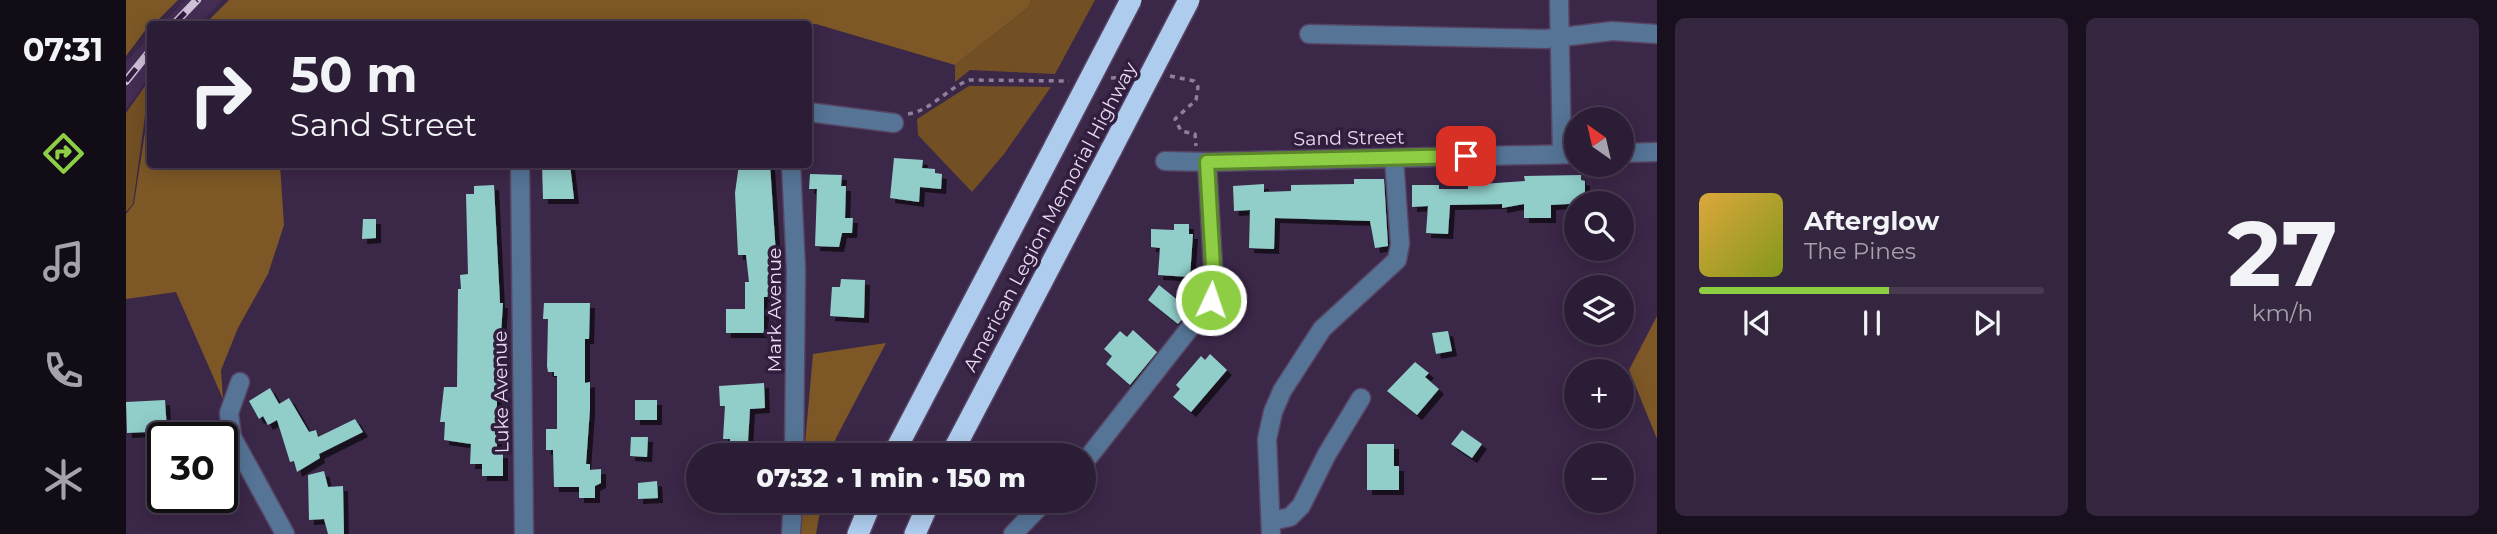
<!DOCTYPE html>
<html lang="en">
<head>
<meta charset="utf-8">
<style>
	body { margin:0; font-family:Montserrat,sans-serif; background:#34263e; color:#f1f3f6; height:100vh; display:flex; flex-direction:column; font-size:26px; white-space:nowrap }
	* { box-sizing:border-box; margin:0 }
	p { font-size:23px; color:#a6a2ad }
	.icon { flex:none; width:38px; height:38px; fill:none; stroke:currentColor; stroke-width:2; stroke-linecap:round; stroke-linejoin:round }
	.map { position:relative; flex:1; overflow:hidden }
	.side { display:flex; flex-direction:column; gap:18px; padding:18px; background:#18101e; width:840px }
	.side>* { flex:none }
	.banner { position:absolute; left:21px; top:21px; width:665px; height:147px; border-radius:7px; box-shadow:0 4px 18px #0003,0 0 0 2px #483b51; background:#2c1d36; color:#f1f3f6; overflow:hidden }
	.needle { width:46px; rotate:326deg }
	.tools { position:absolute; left:1438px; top:107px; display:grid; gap:14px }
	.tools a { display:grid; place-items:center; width:70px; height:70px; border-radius:50%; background:#2c1d36; box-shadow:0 4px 18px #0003,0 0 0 2px #483b51; font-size:35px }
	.speed { position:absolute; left:21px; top:422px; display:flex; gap:14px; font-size:35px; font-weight:700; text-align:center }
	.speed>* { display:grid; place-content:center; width:91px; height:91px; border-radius:50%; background:#2c1d36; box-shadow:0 4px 18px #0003,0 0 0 2px #483b51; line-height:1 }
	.speed .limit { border:4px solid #111; border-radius:10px; background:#fff; color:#111 }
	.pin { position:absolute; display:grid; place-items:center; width:60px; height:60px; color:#fff; margin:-30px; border-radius:14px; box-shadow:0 4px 10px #0006 }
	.me { position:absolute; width:77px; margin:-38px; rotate:3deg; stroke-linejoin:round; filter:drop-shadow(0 0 5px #0008) }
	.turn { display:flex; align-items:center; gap:24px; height:147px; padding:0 28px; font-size:32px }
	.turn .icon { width:91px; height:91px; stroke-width:2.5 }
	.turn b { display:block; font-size:49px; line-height:60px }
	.side .tile { flex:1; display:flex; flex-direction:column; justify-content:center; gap:10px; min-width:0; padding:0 24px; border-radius:10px; background:#34263e }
	.side .dial { align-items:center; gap:0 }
	.dial b { font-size:91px; line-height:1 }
	.song { display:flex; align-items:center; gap:21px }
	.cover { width:84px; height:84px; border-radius:10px; background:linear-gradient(135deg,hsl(40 70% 55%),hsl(70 70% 35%)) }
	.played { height:7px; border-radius:4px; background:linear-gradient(90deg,#8dce44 55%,#483b51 55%) }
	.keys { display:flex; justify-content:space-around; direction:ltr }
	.side .tiles { flex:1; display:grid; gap:18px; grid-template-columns:repeat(2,1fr) }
	.trip { position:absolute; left:560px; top:443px; width:410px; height:70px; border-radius:35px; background:#2c1d36; box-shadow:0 4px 18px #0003,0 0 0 2px #483b51; font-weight:800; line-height:70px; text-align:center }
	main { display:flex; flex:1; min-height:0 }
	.dock { display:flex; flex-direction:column; width:126px; justify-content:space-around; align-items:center; background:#120c16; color:#a6a2ad }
	.dock .icon { width:49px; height:49px }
	.dock .current { color:#8dce44 }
	.dock b { font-size:32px; color:#f1f3f6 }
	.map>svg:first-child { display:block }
	.built { fill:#452d54 }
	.green { fill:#725024 }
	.forest { fill:#7d5826 }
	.building { fill:#91ceca; filter:url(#shadow) }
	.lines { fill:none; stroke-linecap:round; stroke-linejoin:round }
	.minor-casing { stroke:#574463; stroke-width:21 }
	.highway-casing { stroke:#574463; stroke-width:24 }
	.path { stroke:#8f7e9a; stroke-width:3.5; stroke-dasharray:5 5; stroke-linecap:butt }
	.minor { stroke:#557496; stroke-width:18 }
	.highway { stroke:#aeccee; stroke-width:21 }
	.rail-casing { stroke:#cec0d7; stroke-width:8 }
	.rail { stroke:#311d3d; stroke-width:5; stroke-dasharray:16; stroke-linecap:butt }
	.highway-bridge-casing { stroke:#574463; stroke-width:24; stroke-linecap:butt }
	.highway-bridge { stroke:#aeccee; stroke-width:21 }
	.route-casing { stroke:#5c862c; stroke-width:18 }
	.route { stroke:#8dce44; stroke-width:12 }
	.labels { text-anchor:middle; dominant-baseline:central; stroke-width:7; stroke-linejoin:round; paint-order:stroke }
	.street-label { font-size:19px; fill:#e8dbf0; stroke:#311d3d }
</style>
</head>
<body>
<main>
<nav class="dock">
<b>07:31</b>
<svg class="icon current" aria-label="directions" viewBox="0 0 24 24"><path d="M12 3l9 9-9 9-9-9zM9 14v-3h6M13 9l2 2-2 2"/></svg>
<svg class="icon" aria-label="music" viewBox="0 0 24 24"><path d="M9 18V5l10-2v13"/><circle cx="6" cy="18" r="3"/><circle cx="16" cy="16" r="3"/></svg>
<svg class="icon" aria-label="phone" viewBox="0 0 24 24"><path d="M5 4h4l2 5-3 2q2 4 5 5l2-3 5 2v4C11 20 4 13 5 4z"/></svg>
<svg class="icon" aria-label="climate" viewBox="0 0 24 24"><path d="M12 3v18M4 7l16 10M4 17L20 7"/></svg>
</nav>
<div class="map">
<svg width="1531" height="534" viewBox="0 0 1531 534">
	<defs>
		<filter id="shadow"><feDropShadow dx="5" dy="5" stdDeviation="0" flood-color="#0009"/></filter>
	</defs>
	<rect width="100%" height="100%" fill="#3b2748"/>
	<g class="built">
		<polygon points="59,0 96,0 73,24 36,24"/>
		<polygon points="24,36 24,75 0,109 0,62"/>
	</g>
	<g class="green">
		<polygon points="905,0 969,0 929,74 844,70 829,82 829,65 903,7"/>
		<polygon points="24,79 7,204 0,212 0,113"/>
		<polygon points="843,86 925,87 878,154 846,192 792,135 791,119"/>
	</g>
	<g class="forest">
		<polygon points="0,0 52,0 28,24 24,24 0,56"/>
		<polygon points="103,0 905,0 903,7 829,65 690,24 79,24"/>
		<polygon points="24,99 24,164 154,165 158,225 142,274 112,328 95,370 97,399 50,292 0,299 0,214 8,204"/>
		<polygon points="1531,316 1531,439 1503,370"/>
		<polygon points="760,343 710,438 706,455 678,455 687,354"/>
		<polygon points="674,501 696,501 690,534 671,534"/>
	</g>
	<g class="building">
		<polygon points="768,158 797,160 796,168 809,169 809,173 816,174 815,189 794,187 793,202 764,198"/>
		<polygon points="416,164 444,164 448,199 417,199"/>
		<polygon points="613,164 644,164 650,255 649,297 638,297 638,333 600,333 600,309 619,309 619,282 623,282 620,255 612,255 609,193"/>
		<polygon points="684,174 716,175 715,186 720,186 719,218 727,218 726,233 716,233 713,247 689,246 691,189 683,189"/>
		<polygon points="1455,175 1455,180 1459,181 1459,203 1425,205 1425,218 1398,218 1398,204 1376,208 1376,204 1324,205 1322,234 1300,233 1302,206 1286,207 1286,185 1313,185 1313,189 1342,189 1342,185 1399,181 1398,176"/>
		<polygon points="1228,179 1258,179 1262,246 1249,248 1244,221 1149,218 1148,249 1123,248 1124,210 1108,211 1107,186 1138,184 1138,192 1165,191 1165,185 1228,184"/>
		<polygon points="368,185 374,303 377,303 371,397 371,453 377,453 377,476 356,476 356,464 344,464 345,444 318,440 319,422 314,422 318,387 331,387 332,289 335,289 334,275 342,274 340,194 348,194 348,186"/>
		<polygon points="237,219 250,219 250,238 236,239"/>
		<polygon points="1048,224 1063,224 1063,234 1067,234 1064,277 1032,275 1034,248 1025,247 1025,229 1048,230"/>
		<polygon points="715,279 739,280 738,318 704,316 706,287 714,287"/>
		<polygon points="1033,285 1064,310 1052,324 1022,300"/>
		<polygon points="418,303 464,303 463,339 459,339 459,383 464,382 464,409 460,464 464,464 464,470 475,469 475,483 469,486 469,498 453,498 453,487 428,487 427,450 420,450 420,429 431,429 431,376 428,376 428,372 422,372 421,366 422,319 417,319"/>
		<polygon points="1007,330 1031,352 1004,385 980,364 986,356 978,349 994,331 1001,337"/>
		<polygon points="1322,331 1326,351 1310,354 1306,333"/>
		<polygon points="1084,354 1101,370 1065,412 1047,397 1054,389 1050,385 1075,356 1079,360"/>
		<polygon points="1289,362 1303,373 1299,377 1313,389 1291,415 1261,391"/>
		<polygon points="638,383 639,408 624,409 622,441 636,441 636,455 604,455 604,439 597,439 599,406 594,406 593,386"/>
		<polygon points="144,388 153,404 163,398 183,432 190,430 192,437 229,419 237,432 193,454 194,458 171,472 168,461 164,462 151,420 142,425 137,416 133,419 123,401"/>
		<polygon points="39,400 41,431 1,433 0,402"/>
		<rect x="509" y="400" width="22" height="20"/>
		<polygon points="1336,430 1356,444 1346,458 1325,444"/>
		<polygon points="505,437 522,437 521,457 504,456"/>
		<polygon points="1241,444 1268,444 1268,466 1273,466 1273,490 1241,490"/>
		<polygon points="198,471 202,487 217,486 218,534 202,534 198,519 183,520 182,475"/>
		<polygon points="531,481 532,498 512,499 512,483"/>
	</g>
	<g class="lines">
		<g class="minor-casing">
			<g id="minor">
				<polyline points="1433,0 1436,154"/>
				<polyline points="1183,34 1420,39 1486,31 1531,34"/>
				<polyline points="682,112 768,123"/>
				<polyline points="1496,153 1531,152"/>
				<polyline points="1039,161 1081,162 1451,154"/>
				<polyline points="394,164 398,534"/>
				<polyline points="665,164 670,270 668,455"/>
				<polyline points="114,382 103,413 106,437 159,534"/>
				<polyline points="957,464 1085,301 1088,284 1081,162"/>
				<polyline points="1145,521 1164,517 1175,506 1201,454 1235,398"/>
				<polyline points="665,534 667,500"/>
				<polyline points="887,534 920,500"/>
				<polyline points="1145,534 1141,439 1147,412 1156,391 1196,329 1271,260 1274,244 1268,158"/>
			</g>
		</g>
		<g class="highway-casing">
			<g id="highway">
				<polyline points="767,455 930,144"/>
				<polyline points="825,455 986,148"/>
				<polyline points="732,534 746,500"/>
				<polyline points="789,534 804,500"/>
			</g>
		</g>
		<g class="path">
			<polyline points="1044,76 1068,81 1072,87 1070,100 1049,119 1055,131 1069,134 1070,146"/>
			<polyline points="985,78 1002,77"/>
			<path d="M 782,114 C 805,111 822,87 844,80 L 943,81"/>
		</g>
		<use href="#minor" class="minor"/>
		<use href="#highway" class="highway"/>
		<g class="rail-casing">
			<g id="rail">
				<polyline points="48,24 71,0"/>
				<polyline points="0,81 24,51"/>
			</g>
		</g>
		<use href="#rail" class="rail"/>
		<g class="highway-bridge-casing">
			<g id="highway-bridge">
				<polyline points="930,144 1005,0"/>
				<polyline points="986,148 1063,0"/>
			</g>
		</g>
		<use href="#highway-bridge" class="highway-bridge"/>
	</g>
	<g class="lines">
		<g class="route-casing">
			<polyline id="route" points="1085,300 1088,284 1081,162 1340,156"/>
		</g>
		<use href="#route" class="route"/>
	</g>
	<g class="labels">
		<g class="street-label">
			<text transform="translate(1223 138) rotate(-1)">Sand Street</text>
			<text transform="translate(924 217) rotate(-62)">American Legion Memorial Highway</text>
			<text transform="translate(648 310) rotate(-90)">Mark Avenue</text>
			<text transform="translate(375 392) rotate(-91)">Luke Avenue</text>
		</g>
	</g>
</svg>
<div class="tools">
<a><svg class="needle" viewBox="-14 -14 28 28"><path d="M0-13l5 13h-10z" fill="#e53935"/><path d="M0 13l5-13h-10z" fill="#a6a2ad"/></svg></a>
<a><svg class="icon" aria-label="search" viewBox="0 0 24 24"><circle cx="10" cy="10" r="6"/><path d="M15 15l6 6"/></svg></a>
<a><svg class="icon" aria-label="layers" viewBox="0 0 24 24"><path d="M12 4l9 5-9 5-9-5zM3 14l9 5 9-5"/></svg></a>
<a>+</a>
<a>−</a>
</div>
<div class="speed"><div class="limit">30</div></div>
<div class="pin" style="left:1340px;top:156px;background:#d93025"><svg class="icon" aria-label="arrive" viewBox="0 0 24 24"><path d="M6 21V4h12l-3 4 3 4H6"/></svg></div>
<svg class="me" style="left:1085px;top:300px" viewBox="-20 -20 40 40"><circle r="17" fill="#8dce44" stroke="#fff" stroke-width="3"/><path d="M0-11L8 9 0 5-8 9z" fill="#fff"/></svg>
<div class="trip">07:32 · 1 min · 150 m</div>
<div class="banner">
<div class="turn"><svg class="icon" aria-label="right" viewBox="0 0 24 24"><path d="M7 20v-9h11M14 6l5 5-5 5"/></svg><div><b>50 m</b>Sand Street</div></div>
</div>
</div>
<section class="side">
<div class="tiles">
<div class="tile">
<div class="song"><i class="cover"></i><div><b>Afterglow</b><p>The Pines</p></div></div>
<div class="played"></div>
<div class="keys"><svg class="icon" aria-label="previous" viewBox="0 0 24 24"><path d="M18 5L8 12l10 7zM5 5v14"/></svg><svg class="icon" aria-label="pause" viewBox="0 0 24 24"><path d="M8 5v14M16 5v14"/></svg><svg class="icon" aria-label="next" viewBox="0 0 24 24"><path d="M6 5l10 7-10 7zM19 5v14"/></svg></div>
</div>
<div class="tile dial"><b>27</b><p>km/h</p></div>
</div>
</section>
</main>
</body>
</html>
